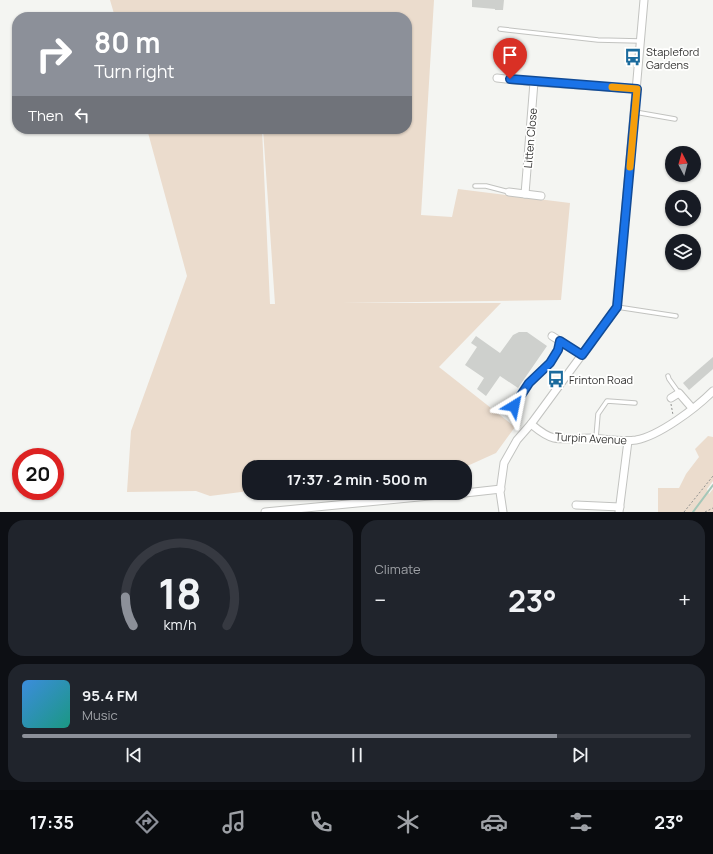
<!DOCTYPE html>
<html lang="en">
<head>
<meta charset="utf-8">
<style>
	body { margin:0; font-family:Manrope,sans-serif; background:#20242c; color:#f1f3f6; height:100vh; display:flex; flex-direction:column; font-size:15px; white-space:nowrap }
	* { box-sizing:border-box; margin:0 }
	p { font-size:13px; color:#9ea1a6 }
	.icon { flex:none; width:22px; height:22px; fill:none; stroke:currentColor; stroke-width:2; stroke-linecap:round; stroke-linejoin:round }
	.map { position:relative; height:512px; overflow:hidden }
	.side { display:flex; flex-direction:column; gap:8px; padding:8px; background:#0d0f14; flex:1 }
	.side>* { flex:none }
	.guide { position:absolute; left:12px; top:12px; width:400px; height:122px; border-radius:16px; box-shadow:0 1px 3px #0004; background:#8c9099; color:#fff; overflow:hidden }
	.needle { width:26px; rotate:354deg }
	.tools { position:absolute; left:665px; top:146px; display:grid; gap:8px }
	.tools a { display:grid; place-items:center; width:36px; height:36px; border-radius:50%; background:#171b24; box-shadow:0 1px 3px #0004; font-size:20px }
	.speed { position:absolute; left:12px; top:448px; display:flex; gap:8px; font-size:20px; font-weight:700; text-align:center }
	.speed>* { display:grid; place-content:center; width:52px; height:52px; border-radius:50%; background:#171b24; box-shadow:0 1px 3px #0004; line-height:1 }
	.speed .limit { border:6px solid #d22; background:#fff; color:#111 }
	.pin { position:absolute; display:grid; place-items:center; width:34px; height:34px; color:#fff; margin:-41px -17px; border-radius:50% 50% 50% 0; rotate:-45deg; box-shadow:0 0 4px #0007 }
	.pin .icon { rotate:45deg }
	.me { position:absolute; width:44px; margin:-22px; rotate:35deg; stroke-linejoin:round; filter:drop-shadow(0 0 3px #0008) }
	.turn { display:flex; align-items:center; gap:14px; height:84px; padding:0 16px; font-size:18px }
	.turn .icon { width:52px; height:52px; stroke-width:2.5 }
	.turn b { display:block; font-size:28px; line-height:34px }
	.then { display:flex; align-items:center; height:38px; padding:0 16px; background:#0003; gap:8px; font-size:15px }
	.big { font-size:30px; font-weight:700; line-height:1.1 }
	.side .widget { flex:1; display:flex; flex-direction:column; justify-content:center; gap:6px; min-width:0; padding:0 14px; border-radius:16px; background:#20242c }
	.side .dial { align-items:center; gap:0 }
	.dial svg { height:104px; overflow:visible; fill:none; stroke:#363941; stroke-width:7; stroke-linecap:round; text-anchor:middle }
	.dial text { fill:#f1f3f6; stroke:none }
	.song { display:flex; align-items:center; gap:12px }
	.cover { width:48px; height:48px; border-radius:6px; background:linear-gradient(135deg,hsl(210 70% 55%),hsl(170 70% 35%)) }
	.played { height:4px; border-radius:2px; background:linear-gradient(90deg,#8c9099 80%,#363941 80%) }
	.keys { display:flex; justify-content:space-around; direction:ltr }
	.heat { display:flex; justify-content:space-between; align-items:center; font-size:22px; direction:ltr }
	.side .tiles { flex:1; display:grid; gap:8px; grid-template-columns:1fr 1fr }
	.widget:last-child { grid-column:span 2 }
	.trip { position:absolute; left:242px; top:460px; width:230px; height:40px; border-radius:16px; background:#171b24; box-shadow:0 1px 3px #0004; font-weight:700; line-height:40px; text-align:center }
	.menu { display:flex; height:64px; justify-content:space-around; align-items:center; background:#090b0e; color:#9ea1a6 }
	.menu .icon { width:28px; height:28px }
	.menu .on { color:#8c9099 }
	.menu b { font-size:18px; color:#f1f3f6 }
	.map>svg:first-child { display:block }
	.green { fill:#ebdccd }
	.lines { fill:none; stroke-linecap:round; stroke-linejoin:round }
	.stream { stroke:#a5c7b8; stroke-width:2 }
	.building { fill:#ced0cd }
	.lane-casing { stroke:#c2c3c0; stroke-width:5.5 }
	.street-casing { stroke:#c2c3c0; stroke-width:9 }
	.path { stroke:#90918f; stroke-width:1; stroke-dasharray:2 2; stroke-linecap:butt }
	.lane { stroke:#fff; stroke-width:3.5 }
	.street { stroke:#fff; stroke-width:7 }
	.route-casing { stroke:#114b97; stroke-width:10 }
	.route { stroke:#1a73e8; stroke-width:7 }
	.slow { stroke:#f59e0b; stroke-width:7 }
	.labels { text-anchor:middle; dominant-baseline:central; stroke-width:3.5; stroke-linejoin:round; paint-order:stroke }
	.poi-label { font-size:11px; fill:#343433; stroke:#fffffe; text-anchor:start }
	.street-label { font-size:11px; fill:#343433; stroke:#fffffe }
</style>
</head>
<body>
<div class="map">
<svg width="713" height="512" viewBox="0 0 713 512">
	<rect width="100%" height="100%" fill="#f4f5f2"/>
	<g class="green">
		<polygon points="110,0 434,0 421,215 452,217 458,189 570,203 561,300 342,303 501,303 439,367 515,427 496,453 465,467 249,467 249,491 210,496 196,491 127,492 131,431 187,276 147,129 262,129 270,304 275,304 263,129 407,129 407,17 115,17"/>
		<polygon points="708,436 713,437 713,481 707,489 709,494 713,489 713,512 658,512 658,488 679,488 686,474 699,457 695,449"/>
	</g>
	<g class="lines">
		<polyline class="stream" points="693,512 713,485"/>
	</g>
	<g class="building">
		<polygon points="472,0 504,0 503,10 495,10 495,9 472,7"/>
		<polygon points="519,332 527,332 547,346 518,388 500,376 486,396 477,389 484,378 465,365 477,347 471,343 476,336 500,353 513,335"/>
		<polygon points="713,357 713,369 689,390 683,383"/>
	</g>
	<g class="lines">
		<g class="lane-casing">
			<g id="lane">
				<polyline points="500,29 598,40 640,41"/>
				<polyline points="635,112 675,119"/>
				<polyline points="475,186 486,186 509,192"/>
				<polyline points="617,307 676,316"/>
				<polyline points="668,376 669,379 679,393"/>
				<polyline points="514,406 529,383 550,363 558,350 560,341"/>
				<polyline points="596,438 598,414 607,401 635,403"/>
			</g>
		</g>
		<g class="street-casing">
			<g id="street">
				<polyline points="497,78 534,82 637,89"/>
				<polyline points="509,192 541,196"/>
				<polyline points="525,194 534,82"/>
				<polyline points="552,336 582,355"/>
				<polyline points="671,398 679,393 692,408"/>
				<path d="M 531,424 C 537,429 545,436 554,438 C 565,440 579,438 591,438 C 606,439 621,442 636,440 C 659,436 696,408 713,391"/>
				<polyline points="465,493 501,489"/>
				<polyline points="576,505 620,507"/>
				<polyline points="265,512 460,493"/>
				<polyline points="503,512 500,492 504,463 517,440 531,424 617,307 644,0"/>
				<polyline points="619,512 628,441"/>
			</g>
		</g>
		<g class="path">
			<polyline points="671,404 673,415"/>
			<polyline points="684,512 713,476"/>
			<polyline points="705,512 713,508"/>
		</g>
		<use href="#lane" class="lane"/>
		<use href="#street" class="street"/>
	</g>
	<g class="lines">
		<g class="route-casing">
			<polyline id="route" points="510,79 637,89 617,307 582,355 560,341 558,350 550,363 529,383 514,406"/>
		</g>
		<use href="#route" class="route"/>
		<polyline class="slow" points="612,87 637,89 630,167"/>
	</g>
	<defs>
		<g id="bus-bare" transform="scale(1.38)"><path d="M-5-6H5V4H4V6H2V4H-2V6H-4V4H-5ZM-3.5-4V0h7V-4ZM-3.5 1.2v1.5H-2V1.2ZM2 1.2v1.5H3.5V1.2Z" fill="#1b6b9d" stroke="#fffffe" stroke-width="2.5" paint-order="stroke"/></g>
	</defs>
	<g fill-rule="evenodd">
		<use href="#bus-bare" x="633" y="57"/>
		<use href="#bus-bare" x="556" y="379"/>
	</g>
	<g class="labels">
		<g class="poi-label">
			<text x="646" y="51">Stapleford<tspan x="646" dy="13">Gardens</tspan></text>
			<text x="569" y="379">Frinton Road</text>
		</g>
		<g class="street-label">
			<text transform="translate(530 138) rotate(-85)">Litten Close</text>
			<text transform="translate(591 438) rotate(3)">Turpin Avenue</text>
		</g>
	</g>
</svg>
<div class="tools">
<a><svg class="needle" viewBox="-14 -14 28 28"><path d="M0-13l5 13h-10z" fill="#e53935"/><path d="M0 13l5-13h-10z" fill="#9ea1a6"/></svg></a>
<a><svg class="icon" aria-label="search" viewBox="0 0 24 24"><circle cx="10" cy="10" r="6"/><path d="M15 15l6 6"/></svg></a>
<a><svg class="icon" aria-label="layers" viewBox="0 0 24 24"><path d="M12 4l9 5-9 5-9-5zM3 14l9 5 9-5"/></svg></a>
</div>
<div class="speed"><div class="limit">20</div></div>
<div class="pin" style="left:510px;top:79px;background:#d93025"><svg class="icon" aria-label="arrive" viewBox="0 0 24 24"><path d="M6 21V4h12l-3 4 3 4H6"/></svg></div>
<svg class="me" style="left:514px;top:406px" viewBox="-20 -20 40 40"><path d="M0-17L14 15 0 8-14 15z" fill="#1a73e8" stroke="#fff" stroke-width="4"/></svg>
<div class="trip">17:37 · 2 min · 500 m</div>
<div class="guide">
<div class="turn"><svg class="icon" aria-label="right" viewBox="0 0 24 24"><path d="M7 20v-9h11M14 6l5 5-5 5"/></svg><div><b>80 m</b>Turn right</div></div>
<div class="then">Then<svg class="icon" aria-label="left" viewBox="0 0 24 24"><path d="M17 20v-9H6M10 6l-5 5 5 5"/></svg></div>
</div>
</div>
<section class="side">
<div class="tiles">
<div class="widget dial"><svg viewBox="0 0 100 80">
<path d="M14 69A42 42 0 1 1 86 69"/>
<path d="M14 69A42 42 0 0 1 8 47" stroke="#8c9099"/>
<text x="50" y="56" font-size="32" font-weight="700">18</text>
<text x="50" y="72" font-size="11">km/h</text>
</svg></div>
<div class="widget"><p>Climate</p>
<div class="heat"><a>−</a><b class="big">23°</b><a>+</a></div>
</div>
<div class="widget">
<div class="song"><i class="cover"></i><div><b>95.4 FM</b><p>Music</p></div></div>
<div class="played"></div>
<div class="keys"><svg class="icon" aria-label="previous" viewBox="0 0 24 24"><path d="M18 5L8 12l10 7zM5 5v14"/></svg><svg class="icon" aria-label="pause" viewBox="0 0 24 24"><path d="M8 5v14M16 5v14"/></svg><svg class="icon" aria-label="next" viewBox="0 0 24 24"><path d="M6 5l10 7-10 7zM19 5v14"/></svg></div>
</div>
</div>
</section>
<nav class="menu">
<b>17:35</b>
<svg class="icon on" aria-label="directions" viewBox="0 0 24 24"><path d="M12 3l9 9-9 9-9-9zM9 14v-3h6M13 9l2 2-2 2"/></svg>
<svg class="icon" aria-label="music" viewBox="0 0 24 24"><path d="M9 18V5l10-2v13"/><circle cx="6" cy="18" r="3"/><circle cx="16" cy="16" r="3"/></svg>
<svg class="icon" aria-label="phone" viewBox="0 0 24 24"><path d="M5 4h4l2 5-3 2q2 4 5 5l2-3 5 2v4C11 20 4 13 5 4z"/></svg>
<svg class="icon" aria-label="climate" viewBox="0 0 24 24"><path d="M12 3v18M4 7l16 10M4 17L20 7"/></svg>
<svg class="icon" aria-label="car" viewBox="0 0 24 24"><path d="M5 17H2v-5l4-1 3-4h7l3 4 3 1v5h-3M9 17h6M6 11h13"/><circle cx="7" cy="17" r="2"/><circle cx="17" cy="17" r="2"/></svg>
<svg class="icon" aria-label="filters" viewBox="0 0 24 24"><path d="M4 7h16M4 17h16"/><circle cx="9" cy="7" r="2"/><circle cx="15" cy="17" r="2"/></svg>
<b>23°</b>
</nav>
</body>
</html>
